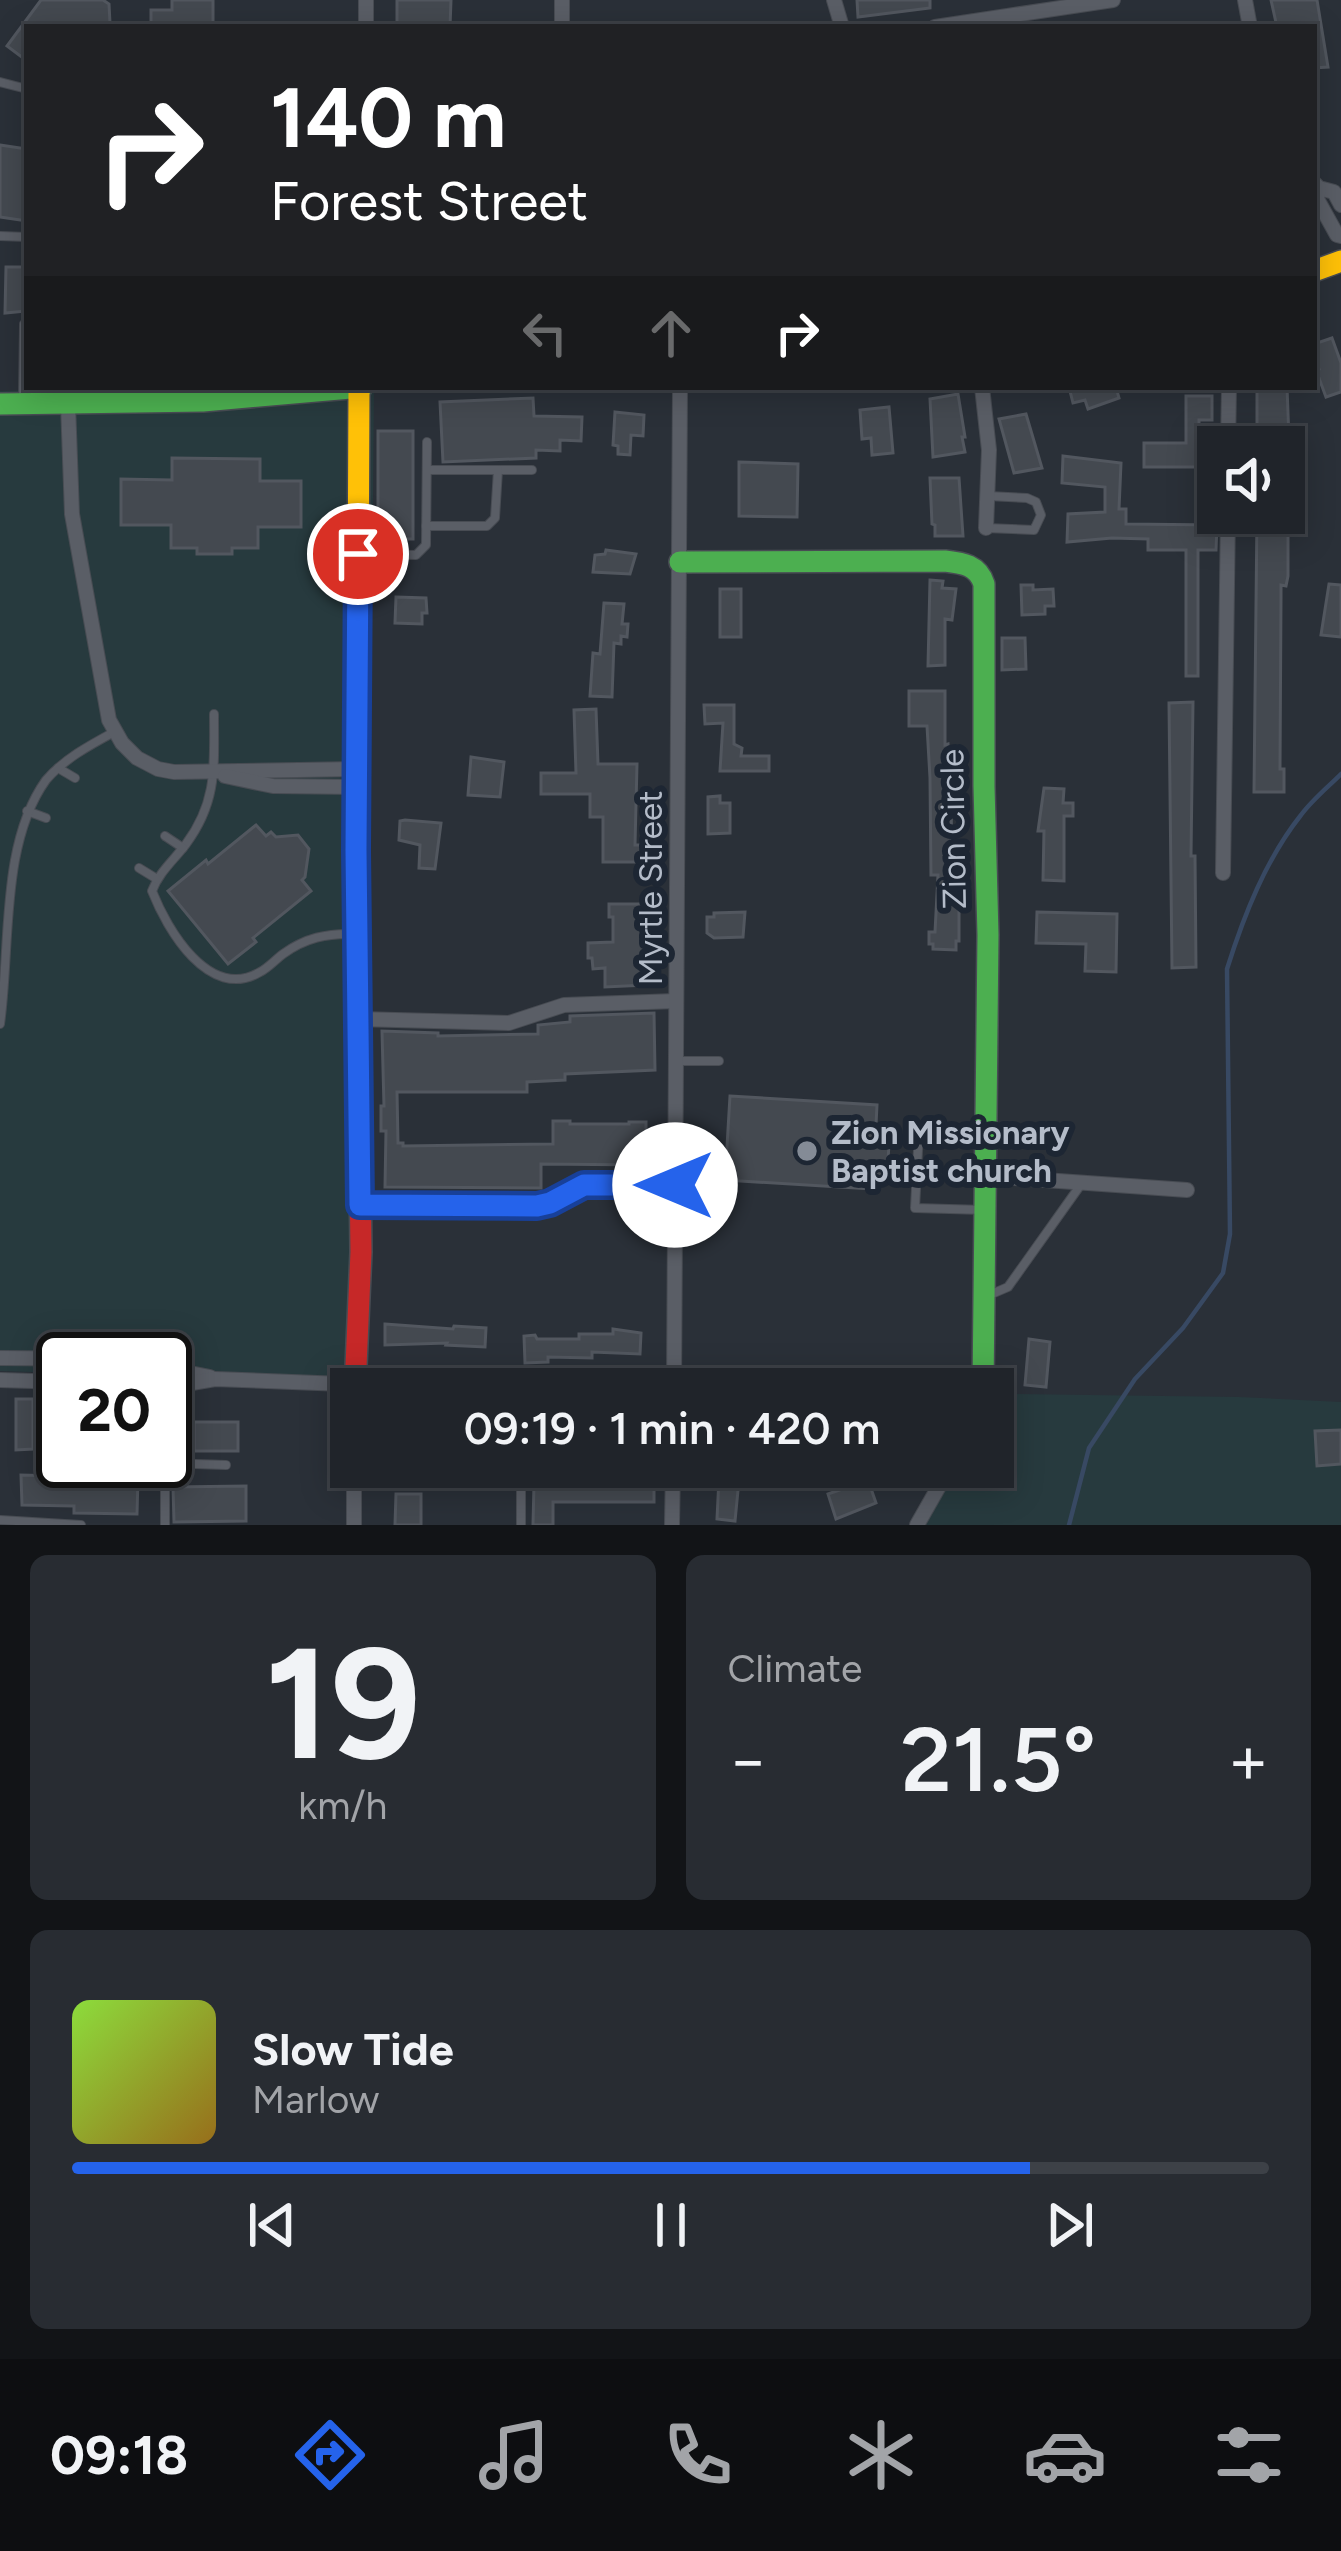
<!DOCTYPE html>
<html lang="en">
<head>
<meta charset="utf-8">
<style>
	body { margin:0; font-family:Figtree,sans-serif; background:#282c32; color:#f1f3f6; height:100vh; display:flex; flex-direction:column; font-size:45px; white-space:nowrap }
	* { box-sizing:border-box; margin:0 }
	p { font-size:39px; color:#a2a4a8 }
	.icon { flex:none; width:66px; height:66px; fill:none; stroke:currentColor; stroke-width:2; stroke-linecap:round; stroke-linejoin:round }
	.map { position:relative; height:1525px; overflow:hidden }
	.drawer { display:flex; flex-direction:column; gap:30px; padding:30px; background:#121417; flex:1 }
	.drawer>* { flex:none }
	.guide { position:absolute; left:24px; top:24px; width:1293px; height:366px; border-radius:0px; box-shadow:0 6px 30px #0003,0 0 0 3px #3d4147; background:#202124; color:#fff; overflow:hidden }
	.buttons { position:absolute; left:1197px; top:426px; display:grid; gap:24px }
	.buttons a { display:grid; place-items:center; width:108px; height:108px; border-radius:0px; background:#20242a; box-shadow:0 6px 30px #0003,0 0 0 3px #3d4147; font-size:60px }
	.speed { position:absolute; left:36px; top:1332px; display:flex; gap:24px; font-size:60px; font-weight:700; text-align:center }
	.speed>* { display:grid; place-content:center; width:156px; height:156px; border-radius:50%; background:#20242a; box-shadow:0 6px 30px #0003,0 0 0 3px #3d4147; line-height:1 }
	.speed .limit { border:6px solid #111; border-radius:18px; background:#fff; color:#111 }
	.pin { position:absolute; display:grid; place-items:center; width:102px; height:102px; color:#fff; margin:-51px; border:6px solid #fff; border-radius:50%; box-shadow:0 3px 12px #0007 }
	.me { position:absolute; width:132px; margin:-66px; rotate:270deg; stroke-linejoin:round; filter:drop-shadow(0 0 9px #0008) }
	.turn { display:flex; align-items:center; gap:42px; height:252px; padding:0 48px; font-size:54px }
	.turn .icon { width:156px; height:156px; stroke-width:2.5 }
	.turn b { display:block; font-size:84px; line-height:102px }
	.lanes { display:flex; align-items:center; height:114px; padding:0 48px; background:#0003; justify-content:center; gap:60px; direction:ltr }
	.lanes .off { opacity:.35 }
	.big { font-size:90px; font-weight:600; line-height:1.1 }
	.drawer .card { flex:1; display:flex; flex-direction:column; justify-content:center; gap:18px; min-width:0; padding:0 42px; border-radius:18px; background:#282c32 }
	.drawer .dial { align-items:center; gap:0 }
	.dial b { font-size:156px; line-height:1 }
	.song { display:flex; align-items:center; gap:36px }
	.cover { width:144px; height:144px; border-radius:18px; background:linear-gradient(135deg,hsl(90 70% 55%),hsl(40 70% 35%)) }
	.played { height:12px; border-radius:6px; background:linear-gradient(90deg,#2563eb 80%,#3d4147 80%) }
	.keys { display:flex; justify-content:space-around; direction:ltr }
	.heat { display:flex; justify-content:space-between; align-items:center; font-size:66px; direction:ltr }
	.drawer .tiles { flex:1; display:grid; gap:30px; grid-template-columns:1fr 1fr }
	.card:last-child { grid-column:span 2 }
	.trip { position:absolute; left:330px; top:1368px; width:684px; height:120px; border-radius:0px; background:#20242a; box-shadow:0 6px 30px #0003,0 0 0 3px #3d4147; font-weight:600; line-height:120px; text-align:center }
	.tab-bar { display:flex; height:192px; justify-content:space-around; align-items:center; background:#0d0e11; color:#a2a4a8 }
	.tab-bar .icon { width:84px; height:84px }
	.tab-bar .current { color:#2563eb }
	.tab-bar b { font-size:54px; color:#f1f3f6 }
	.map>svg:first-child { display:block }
	.green { fill:#273a3e }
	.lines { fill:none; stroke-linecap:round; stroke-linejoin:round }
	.stream { stroke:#384963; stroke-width:4.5 }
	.building { fill:#444950; stroke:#52575f; stroke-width:3 }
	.lane-casing { stroke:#484c53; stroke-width:10 }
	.street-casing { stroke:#484c53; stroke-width:16 }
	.fast-casing { stroke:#484c53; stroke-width:24 }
	.slow-casing { stroke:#484c53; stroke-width:24 }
	.jam-casing { stroke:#484c53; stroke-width:24 }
	.lane { stroke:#5a5e66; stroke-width:8 }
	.street { stroke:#5a5e66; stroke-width:14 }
	.fast { stroke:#4caf50; stroke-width:21 }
	.slow { stroke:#ffc107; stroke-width:21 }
	.jam { stroke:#c62828; stroke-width:21 }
	.route-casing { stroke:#184099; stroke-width:30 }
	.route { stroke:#2563eb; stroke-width:21 }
	.poi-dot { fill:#848b96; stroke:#1d2633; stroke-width:4.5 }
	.labels { text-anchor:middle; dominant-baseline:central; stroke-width:12; stroke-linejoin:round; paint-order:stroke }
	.street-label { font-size:33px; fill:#b4bcc9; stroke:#1d2633 }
	.poi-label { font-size:33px; font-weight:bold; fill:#b4bcc9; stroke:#1d2633; text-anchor:start }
</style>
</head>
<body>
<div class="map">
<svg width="1341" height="1525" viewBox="0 0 1341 1525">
	<rect width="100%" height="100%" fill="#2a3038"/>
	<g class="green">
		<polygon points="117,387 374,387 370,832 346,1384 165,1377 165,1359 63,1359 63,1373 0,1371 0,391"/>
		<polygon points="1013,1394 1239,1397 1341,1402 1341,1525 917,1525 960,1467 993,1467 993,1421"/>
	</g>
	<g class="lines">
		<path class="stream" d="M 1069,1525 L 1089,1448 L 1135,1379 L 1183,1328 L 1223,1273 L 1230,1234 L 1227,969 C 1244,915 1266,859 1301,815 C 1312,800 1328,787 1341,774"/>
	</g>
	<g class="building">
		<polygon points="41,0 103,0 109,4 110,23 106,27 27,27 27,61 7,46"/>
		<polygon points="172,0 213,0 213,23 209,23 209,27 151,27 151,10 172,10"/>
		<polygon points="397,0 451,0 450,27 397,27"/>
		<polygon points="857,0 930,0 930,8 858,17"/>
		<polygon points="1271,0 1317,0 1328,67 1314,68 1314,27 1277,27"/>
		<polygon points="0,145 27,149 27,221 0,217"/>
		<polygon points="6,267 27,267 27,311 5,313"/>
		<polygon points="1332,338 1341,363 1341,392 1326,397 1316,370 1319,369 1314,355 1314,344"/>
		<polygon points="1069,387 1116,387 1119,398 1088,409 1085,400 1073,403"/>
		<polygon points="1257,387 1287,387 1289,439 1257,438"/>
		<polygon points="958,394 965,437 962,437 965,452 933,457 930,399"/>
		<polygon points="1186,396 1212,396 1212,420 1199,420 1199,443 1217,443 1218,467 1144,467 1144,443 1186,443"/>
		<polygon points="533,398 534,416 582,417 581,441 560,440 560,451 536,450 536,458 443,462 440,402"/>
		<polygon points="889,407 893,453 872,455 871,438 862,439 860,410"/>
		<polygon points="615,412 644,415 643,436 631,435 630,455 618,454 618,446 613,445"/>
		<polygon points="1026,414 1042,468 1014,473 999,419"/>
		<rect x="378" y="431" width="35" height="108"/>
		<polygon points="1063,456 1121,463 1119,509 1126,509 1126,524 1217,525 1216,550 1198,550 1198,676 1186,676 1186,550 1148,550 1148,539 1112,538 1067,542 1068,514 1105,512 1105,487 1062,483"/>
		<polygon points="172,458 260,459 260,481 301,481 301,527 258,527 258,548 232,548 232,554 197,554 197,548 171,548 171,525 121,525 121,479 172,480"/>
		<polygon points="739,462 798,464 797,517 739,516"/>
		<polygon points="930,478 959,478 963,536 935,536 935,525 932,524"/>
		<polygon points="1257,513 1288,513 1288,576 1286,586 1281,585 1281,598 1280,769 1284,769 1284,792 1254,792"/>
		<polygon points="606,550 636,554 630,574 593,572 595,555 605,554"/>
		<polygon points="930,580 943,581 942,588 956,589 952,620 945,619 945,665 928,666"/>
		<polygon points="1329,584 1341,585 1341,637 1321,635"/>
		<polygon points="1021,585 1033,585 1033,590 1053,589 1054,606 1045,606 1045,614 1022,615"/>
		<rect x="720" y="589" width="21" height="48"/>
		<polygon points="396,597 426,598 427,613 422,613 422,624 395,623"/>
		<polygon points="604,603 624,604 622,624 628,624 627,637 621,636 621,644 614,643 612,697 590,696 593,653 600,654"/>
		<polygon points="1002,638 1025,638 1026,669 1002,670"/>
		<polygon points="909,691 945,691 945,745 948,744 951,788 952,893 958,893 959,900 959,941 956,941 956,950 933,949 933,944 929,944 929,932 935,932 938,875 931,875 930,778 927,726 909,726"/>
		<polygon points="1193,702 1191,856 1195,856 1196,967 1172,968 1169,703"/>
		<polygon points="704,705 734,705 734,744 742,748 741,756 769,756 769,771 720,771 723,723 705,724"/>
		<polygon points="596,709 598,764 637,764 635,845 642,845 641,862 603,862 603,817 590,817 590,794 541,794 541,773 576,773 574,710"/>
		<polygon points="471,757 504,762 500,797 468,795"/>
		<polygon points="1044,788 1064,789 1063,803 1073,803 1073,816 1064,816 1064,881 1043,880 1044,831 1038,831"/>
		<polygon points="720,796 720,803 730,803 730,833 708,834 708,797"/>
		<polygon points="405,820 441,823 435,869 419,868 420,845 399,840 400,821"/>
		<polygon points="256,825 266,836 271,832 276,837 298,835 309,849 305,877 302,880 311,891 253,938 256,942 228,964 168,891 206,860 208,864"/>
		<polygon points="609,904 642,904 641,944 644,944 646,985 605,987 605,968 593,969 592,958 588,958 588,943 613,942 613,917 609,917"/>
		<polygon points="745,912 743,937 714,938 707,933 707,917 714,917 714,913"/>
		<polygon points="1037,912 1117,914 1116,972 1085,971 1086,944 1036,943"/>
		<polygon points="654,1013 655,1070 565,1074 565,1080 527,1082 527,1092 397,1092 398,1143 403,1143 403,1146 553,1144 553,1121 570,1121 570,1124 629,1124 629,1122 646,1122 646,1165 541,1164 541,1188 385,1187 386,1131 381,1131 381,1106 384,1106 382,1031 438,1033 438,1036 538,1034 538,1025 570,1022 570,1016"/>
		<polygon points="730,1096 877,1105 876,1125 890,1126 887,1178 872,1177 871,1189 725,1180"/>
		<polygon points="385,1324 453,1329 454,1326 486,1328 485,1347 446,1345 447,1343 385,1345"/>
		<polygon points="613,1329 641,1333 640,1354 592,1352 592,1358 548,1357 548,1362 525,1363 524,1336 535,1335 537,1339 579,1339 579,1334 613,1334"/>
		<polygon points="1029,1339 1050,1342 1046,1387 1025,1385"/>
		<polygon points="16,1399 33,1399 33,1449 16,1450"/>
		<rect x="194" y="1422" width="44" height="29"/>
		<polygon points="1341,1430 1341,1464 1317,1466 1315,1431"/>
		<polygon points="61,1461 135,1461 134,1478 138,1478 137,1514 74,1513 74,1506 22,1505 21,1475 61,1476"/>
		<polygon points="552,1467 654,1468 654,1502 553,1502 553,1525 533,1525 534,1484"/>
		<polygon points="719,1478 739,1480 735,1521 717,1519"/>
		<polygon points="868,1480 876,1503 836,1519 828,1494"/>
		<polygon points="246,1486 246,1521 174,1522 173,1487"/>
		<polygon points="396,1494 421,1494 421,1525 395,1525"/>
	</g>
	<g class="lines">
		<g class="lane-casing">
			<g id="lane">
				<polyline points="0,82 27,89"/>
				<polyline points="0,236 27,237"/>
				<polyline points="23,402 24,324"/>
				<polyline points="498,470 532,470"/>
				<polyline points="426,526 487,526 495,518 498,470 427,470"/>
				<polyline points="986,528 1034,530 1041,515 1036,502 1027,498 988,496"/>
				<polyline points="360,554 416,555 426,545 427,442"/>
				<path d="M 214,714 C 214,765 218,801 186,844 C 174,860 159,872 152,891 C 167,929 209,1002 260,972 C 268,968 275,960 283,954 C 305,938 327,933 354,934"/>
				<polyline points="58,768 75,778"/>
				<polyline points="27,811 46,818"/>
				<polyline points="165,836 183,848"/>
				<polyline points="139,868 157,879"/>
				<path d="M 0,1024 C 11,946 0,844 46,780 C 64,759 90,745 114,732"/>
				<polyline points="678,1061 719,1061"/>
				<polyline points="362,1205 537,1206 550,1203 584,1185 675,1185"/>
				<polyline points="984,1210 915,1208 919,1130 985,1132"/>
				<polyline points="987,1296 1008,1287 1082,1183"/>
				<polyline points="165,1463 226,1465"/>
				<polyline points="521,1467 521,1525"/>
				<polyline points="0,1520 81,1525"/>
				<polyline points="165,1525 165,1385"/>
			</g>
		</g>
		<g class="street-casing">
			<g id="street">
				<polyline points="834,0 842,27"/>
				<polyline points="1245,0 1250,27"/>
				<polyline points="366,27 366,0"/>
				<polyline points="562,27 562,0"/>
				<polyline points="935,27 1113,0"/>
				<polyline points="1314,183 1319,188 1334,192 1341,205"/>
				<polyline points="1319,188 1317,199 1337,235 1341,236"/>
				<polyline points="982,387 989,450 986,528"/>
				<polyline points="68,404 72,514 109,720 122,743 137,758 158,769 174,772 357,769"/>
				<polyline points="1228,447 1229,387"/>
				<polyline points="225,776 273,786 357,787"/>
				<polyline points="1223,873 1228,513"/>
				<polyline points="358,1019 509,1023 564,1005 676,1001"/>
				<polyline points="986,1176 1187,1190"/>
				<polyline points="0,1358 107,1359"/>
				<polyline points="165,1368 210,1377"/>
				<polyline points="0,1380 63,1382"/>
				<polyline points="165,1383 186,1384 215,1379 470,1389"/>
				<polyline points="674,1389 680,387"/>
				<polyline points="354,1525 354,1467"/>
				<polyline points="672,1525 673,1467"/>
				<polyline points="917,1525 950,1467"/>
			</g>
		</g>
		<g class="fast-casing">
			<g id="fast">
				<polyline points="0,404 203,401 362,387"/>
				<path d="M 680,562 L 945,561 C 963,563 978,565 984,584 L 984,786 L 988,935 L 983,1389"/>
			</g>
		</g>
		<g class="slow-casing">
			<g id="slow">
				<polyline points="1314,271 1341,261"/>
				<polyline points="358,611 359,387"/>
			</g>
		</g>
		<g class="jam-casing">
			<polyline id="jam" points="355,1389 361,1252 356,850 358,611"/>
		</g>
		<use href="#lane" class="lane"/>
		<use href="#street" class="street"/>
		<use href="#fast" class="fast"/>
		<use href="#slow" class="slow"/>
		<use href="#jam" class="jam"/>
	</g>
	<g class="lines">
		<g class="route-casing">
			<polyline id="route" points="358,554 356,850 360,1205 537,1206 550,1203 584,1185 675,1185"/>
		</g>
		<use href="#route" class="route"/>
	</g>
	<circle class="poi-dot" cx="807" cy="1151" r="12"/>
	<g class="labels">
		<g class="street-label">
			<text transform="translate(953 829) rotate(-91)">Zion Circle</text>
			<text transform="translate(650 888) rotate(-90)">Myrtle Street</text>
		</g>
		<g class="poi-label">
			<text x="831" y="1132">Zion Missionary<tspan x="831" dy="38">Baptist church</tspan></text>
		</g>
	</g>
</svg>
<div class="buttons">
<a><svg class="icon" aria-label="sound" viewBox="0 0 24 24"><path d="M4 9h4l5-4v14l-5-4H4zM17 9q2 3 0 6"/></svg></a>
</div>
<div class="speed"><div class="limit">20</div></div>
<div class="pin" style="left:358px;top:554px;background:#d93025"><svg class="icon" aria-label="arrive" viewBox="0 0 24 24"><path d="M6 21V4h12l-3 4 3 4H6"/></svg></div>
<svg class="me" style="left:675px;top:1185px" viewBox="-20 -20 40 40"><circle r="19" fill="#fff"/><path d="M0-13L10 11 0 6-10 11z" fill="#2563eb"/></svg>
<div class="trip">09:19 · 1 min · 420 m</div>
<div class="guide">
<div class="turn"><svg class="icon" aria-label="right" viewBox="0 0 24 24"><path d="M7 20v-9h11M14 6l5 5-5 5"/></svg><div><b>140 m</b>Forest Street</div></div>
<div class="lanes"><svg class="icon off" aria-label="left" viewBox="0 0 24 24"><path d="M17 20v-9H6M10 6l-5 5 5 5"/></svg><svg class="icon off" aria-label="ahead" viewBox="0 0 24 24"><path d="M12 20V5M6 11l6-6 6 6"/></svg><svg class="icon" aria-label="right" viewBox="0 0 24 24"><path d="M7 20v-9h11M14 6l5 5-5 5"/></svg></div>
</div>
</div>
<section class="drawer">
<div class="tiles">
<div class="card dial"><b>19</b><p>km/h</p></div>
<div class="card"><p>Climate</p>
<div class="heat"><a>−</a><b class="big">21.5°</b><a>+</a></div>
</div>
<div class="card">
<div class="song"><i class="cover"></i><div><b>Slow Tide</b><p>Marlow</p></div></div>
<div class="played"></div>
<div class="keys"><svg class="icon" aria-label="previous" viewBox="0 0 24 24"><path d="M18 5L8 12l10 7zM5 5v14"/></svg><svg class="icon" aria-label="pause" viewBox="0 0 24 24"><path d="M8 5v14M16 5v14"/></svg><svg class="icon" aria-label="next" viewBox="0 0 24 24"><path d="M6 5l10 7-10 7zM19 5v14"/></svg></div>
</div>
</div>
</section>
<nav class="tab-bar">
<b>09:18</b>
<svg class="icon current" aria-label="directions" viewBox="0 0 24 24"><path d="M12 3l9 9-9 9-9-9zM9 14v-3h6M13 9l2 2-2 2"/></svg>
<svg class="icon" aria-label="music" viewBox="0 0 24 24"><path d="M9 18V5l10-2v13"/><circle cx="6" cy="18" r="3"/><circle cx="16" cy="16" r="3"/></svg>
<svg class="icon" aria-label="phone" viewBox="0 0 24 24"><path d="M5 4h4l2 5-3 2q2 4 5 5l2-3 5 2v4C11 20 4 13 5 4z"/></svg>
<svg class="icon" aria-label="climate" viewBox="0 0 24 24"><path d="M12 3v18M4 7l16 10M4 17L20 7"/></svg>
<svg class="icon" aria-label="car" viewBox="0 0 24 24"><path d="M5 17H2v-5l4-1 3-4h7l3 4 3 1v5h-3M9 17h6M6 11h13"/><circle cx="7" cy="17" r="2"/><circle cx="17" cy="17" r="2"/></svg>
<svg class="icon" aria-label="filters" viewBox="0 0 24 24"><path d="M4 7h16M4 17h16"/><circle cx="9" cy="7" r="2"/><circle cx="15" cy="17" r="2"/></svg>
</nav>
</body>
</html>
